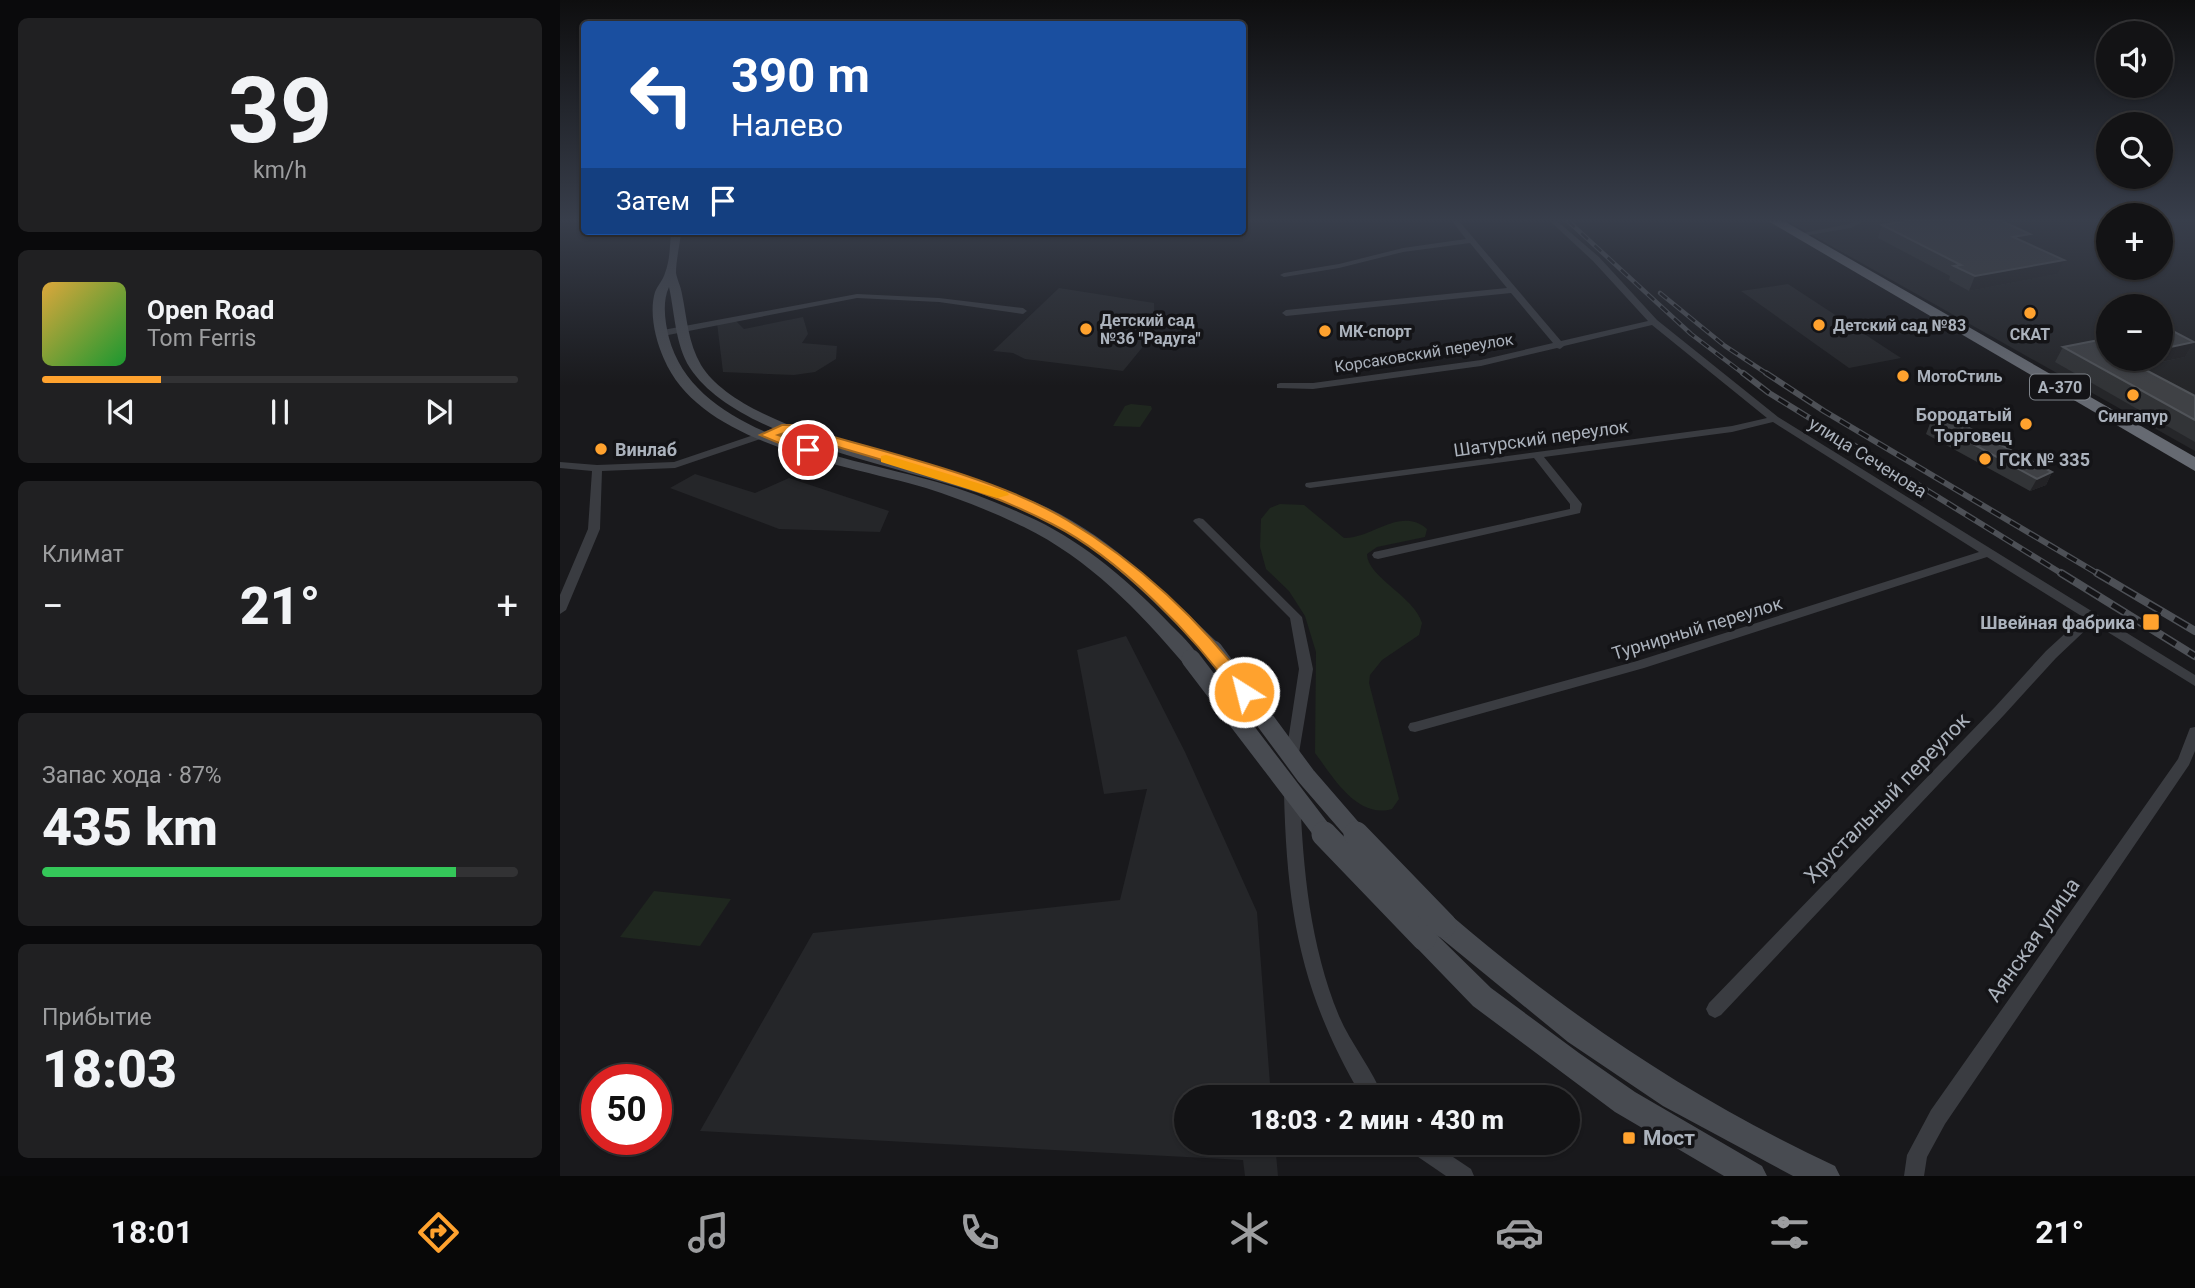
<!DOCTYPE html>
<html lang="ru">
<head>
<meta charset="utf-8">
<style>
	body { margin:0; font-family:Roboto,sans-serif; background:#202022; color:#f1f3f6; height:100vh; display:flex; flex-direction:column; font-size:26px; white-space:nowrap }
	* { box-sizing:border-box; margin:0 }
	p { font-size:23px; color:#9d9ea0 }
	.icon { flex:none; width:38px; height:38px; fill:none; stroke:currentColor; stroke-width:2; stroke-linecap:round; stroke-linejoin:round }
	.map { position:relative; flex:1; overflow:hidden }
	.details { display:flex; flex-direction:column; gap:18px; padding:18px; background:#0a0a0c; width:560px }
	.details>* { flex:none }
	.top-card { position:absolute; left:21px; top:21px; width:665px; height:214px; border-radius:7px; box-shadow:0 2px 5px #0004,0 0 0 2px #323234; background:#1a4fa0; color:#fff; overflow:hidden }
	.fabs { position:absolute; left:1536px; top:21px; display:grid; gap:14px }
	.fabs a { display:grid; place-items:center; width:77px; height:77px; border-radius:50%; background:#131315; box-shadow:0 2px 5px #0004,0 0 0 2px #323234; font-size:35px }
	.speed { position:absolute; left:21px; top:1064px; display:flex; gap:14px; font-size:35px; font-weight:700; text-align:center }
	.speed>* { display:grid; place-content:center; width:91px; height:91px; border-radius:50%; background:#131315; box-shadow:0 2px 5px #0004,0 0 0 2px #323234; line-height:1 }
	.speed .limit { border:10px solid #d22; background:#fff; color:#111 }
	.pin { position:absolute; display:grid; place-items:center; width:60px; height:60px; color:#fff; margin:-30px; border:4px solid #fff; border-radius:50%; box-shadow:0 2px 7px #0007 }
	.me { position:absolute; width:77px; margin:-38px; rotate:324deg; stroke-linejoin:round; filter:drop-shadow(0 0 5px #0008) }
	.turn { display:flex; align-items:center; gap:24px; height:147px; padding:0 35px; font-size:32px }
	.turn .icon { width:91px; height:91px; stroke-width:2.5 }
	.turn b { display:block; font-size:49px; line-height:60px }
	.then { display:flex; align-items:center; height:66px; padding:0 35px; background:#0003; gap:14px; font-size:26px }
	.big { font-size:52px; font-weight:800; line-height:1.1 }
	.details .tile { flex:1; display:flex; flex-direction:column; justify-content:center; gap:10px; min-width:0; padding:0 24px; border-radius:10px; background:#202022 }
	.details .dial { align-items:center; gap:0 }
	.dial b { font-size:91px; line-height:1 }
	.song { display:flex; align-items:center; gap:21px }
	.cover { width:84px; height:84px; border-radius:10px; background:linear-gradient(135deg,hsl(40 70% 55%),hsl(130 70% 35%)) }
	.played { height:7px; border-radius:4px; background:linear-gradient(90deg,#ffa22e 25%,#323234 25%) }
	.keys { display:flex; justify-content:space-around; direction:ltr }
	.heat { display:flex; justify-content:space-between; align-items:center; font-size:38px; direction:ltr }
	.charge { height:10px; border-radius:5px; background:linear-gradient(90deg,#34c759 87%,#323234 0) }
	.trip { position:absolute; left:614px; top:1085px; width:406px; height:70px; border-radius:35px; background:#131315; box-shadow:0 2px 5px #0004,0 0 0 2px #323234; font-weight:800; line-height:70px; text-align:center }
	.tab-bar { display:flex; height:112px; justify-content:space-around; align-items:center; background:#080808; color:#9d9ea0 }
	.tab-bar .icon { width:49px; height:49px }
	.tab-bar .current { color:#ffa22e }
	.tab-bar b { font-size:32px; color:#f1f3f6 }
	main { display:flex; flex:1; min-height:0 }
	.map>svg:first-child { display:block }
	.built { fill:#252629; fill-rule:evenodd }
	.green { fill:#1f271f }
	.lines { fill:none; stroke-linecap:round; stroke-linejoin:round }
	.street { fill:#3a3c41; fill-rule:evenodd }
	.secondary { fill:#484b51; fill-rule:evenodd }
	.highway { fill:#666a72; fill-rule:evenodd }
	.rail-far2-casing { stroke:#4d5056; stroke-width:4.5 }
	.rail-far1-casing { stroke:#4d5056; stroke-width:6 }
	.rail-casing { stroke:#4d5056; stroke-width:8 }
	.rail-far2 { stroke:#141417; stroke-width:2.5; stroke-dasharray:9; stroke-linecap:butt }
	.rail-far1 { stroke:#141417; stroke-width:3.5; stroke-dasharray:11; stroke-linecap:butt }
	.rail { stroke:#141417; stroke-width:5; stroke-dasharray:15; stroke-linecap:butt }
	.secondary-bridge-far1 { stroke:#484b51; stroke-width:19 }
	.secondary-bridge { stroke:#484b51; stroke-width:25 }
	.wall { fill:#323437 }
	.shaded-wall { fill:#232326 }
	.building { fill:#3f4145; stroke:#505358; stroke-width:2 }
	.route { fill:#ffa22e; stroke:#a6691e; stroke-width:2 }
	.slow { fill:#f59e0b }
	.poi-dot { fill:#ffa22e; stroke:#141417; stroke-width:2.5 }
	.labels { text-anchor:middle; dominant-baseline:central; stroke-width:7; stroke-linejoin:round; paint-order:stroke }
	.far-poi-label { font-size:16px; font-weight:bold; fill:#abb2bc; stroke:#141417; text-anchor:start }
	.far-street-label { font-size:16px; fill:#abb2bc; stroke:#141417 }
	.shield { fill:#141417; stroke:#7e838a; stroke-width:2 }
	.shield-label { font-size:16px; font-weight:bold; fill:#abb2bc }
	.poi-label { font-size:18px; font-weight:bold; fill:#abb2bc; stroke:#141417; text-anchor:end }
	.street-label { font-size:18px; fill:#abb2bc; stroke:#141417 }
	.near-street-label { font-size:21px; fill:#abb2bc; stroke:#141417 }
	.near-poi-label { font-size:21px; font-weight:bold; fill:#abb2bc; stroke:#141417; text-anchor:start }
</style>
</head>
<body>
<main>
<section class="details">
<div class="tile dial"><b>39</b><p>km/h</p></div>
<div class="tile">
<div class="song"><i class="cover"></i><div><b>Open Road</b><p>Tom Ferris</p></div></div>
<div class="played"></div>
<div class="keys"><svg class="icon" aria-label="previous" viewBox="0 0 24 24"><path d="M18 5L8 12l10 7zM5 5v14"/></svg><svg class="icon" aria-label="pause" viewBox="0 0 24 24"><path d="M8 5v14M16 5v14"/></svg><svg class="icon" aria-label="next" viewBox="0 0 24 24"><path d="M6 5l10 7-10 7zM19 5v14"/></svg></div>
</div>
<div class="tile"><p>Климат</p>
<div class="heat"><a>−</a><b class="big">21°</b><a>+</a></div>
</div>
<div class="tile"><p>Запас хода · 87%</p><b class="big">435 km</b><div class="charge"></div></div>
<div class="tile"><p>Прибытие</p><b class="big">18:03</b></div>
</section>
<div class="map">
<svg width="1635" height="1176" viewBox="0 0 1635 1176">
	<rect width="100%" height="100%" fill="#19191c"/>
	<g class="built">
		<path d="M 1227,221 L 1549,221 L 1549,268 L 1601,268 L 1601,221 L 1635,221 L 1635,451 ZM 1549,306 L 1601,306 L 1601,359 L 1549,359 Z"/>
		<polygon points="1228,284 1341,358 1289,368 1181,291"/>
		<polygon points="499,288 594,303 595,332 563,371 465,359 453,353 433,351"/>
		<polygon points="243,317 248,334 242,343 277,346 276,359 255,372 234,375 163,372 157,323 175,320 184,329"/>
		<polygon points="135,474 195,493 229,478 329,511 320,532 219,529 110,488"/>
		<polygon points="566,636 625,752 697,912 711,1097 626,1097 626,1143 715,1143 718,1176 685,1176 683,1160 140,1131 253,933 560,900 587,789 544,794 517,650"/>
	</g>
	<g class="green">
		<polygon points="571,404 591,406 592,409 580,427 553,426 565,406"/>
		<path d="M 720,504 L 744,505 L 784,538 C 812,539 840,506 867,529 L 865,537 L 817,547 L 807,554 C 807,577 854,596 862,623 L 859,635 L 822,660 L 810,675 L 809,683 L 839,799 L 832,809 C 797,819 773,777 755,753 L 756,652 L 745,616 L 729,591 L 706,569 L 700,547 L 701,519 L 710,508 Z"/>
		<polygon points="94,891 171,899 140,946 60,937"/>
	</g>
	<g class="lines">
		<g class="street">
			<polygon points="892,221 899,221 1001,341 1088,321 1033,261 990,221 997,221 1039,257 1097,320 1218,417 1635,675 1635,686 1533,623 1496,658 1444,715 1161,1015 1155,1018 1149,1015 1146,1009 1149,1003 1435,707 1486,651 1523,617 1427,557 1084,668 855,732 850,731 848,727 850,723 855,722 1077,661 1419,552 1213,422 1172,432 984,457 1022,504 1020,513 818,559 814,558 812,555 814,552 1010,509 1010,504 974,458 750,488 746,487 745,485 746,483 1172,426 1207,418 1092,325 1004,346 1000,349 997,348 921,366 753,389 717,388 717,384 720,383 753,383 921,360 993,343 951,293 726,316 722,313 726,310 947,288 910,243 843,252 779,268 724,277 720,275 724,273 779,264 843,248 906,239"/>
			<polygon points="1295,221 1304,221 1291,228 1237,237 1233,235 1289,224"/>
			<polygon points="297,294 379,298 463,308 467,311 463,314 379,302 297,298 103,336 99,333 103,330"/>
			<polygon points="226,424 231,427 230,429 115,468 42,471 40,529 6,610 0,614 0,595 28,529 32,471 0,468 0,462 37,465 114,462"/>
			<polygon points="639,518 643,519 742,617 753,669 737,765 732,767 727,765 725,761 739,669 730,618 633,521 635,519"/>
			<polygon points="1635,727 1635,751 1629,765 1385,1124 1367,1157 1364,1176 1344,1176 1347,1155 1371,1110 1618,759 1630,728"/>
			<path d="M 732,788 L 737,790 L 740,794 C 743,870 750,945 779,1016 C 791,1044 813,1070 823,1097 L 802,1097 C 741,994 727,912 724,794 L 727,790 Z"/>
			<polygon points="845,1143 872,1143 911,1169 914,1176 886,1176 848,1150"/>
		</g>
		<g class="secondary">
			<path d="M 111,231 L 121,231 C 120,245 116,260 116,273 C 117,279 121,287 122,294 C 127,318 128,343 141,365 C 187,440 403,468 486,507 C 553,539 607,594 660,645 L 662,650 L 660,655 L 646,655 C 595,602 542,546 474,514 C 385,471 184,450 130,368 C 115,344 115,314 109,287 C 102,302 105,322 109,338 C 136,439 293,457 377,482 C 411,492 444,505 476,520 C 527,545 570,582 609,623 C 620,634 633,646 640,659 L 638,664 L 624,664 C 578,610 529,559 464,527 C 433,512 400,499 366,488 C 285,464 141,446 104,359 C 95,339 89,312 95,292 C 98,285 103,280 105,273 C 110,260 110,245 111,231 Z"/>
			<path d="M 884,914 L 893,917 C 1010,1017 1135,1101 1275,1166 L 1280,1176 L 1233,1176 L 1103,1106 L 1008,1042 L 876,934 L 931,988 L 1019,1053 L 1075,1092 L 1202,1166 L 1207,1176 L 1164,1176 L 1055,1112 L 913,1006 L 855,946 L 852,938 L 855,930 L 864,927 L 875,933 L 872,925 L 875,917 Z"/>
		</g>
		<polygon class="highway" points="1208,221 1224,221 1635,457 1635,471"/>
		<g class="rail-far2-casing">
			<g id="rail-far2">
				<polyline points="1008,221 1131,334 1185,375"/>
				<polyline points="1100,293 1165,346 1209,375"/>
			</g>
		</g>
		<g class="rail-far1-casing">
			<g id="rail-far1">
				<polyline points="1183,373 1209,393 1504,575"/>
				<polyline points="1206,373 1264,411 1540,575"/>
			</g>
		</g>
		<g class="rail-casing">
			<g id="rail">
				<polyline points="1501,573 1635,656"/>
				<polyline points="1537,573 1635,631"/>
			</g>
		</g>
		<use href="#rail-far2" class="rail-far2"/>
		<use href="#rail-far1" class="rail-far1"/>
		<use href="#rail" class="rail"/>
		<g class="secondary-bridge-far1">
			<polyline points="653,650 746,776 798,836"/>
			<polyline points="631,659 766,836"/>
		</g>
		<g class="secondary-bridge">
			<polyline points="764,834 864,938"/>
			<polyline points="796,834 884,925"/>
		</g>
	</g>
	<g class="wall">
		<polygon points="1322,225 1466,243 1497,274 1409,291 1389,280 1390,276 1318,238"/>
		<polygon points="1634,342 1625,357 1580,367 1635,396 1635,442 1495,362 1503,347"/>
		<polygon points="1371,421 1492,472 1486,485 1470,491 1366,434"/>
	</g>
	<g class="shaded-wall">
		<polygon points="1470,234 1464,247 1453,237"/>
		<polygon points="1504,260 1497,274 1409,291 1415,276"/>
		<polygon points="1634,342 1625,357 1553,372 1560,359 1601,359 1601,349"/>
		<polygon points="1492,472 1486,485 1470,491 1477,479"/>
	</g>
	<g class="building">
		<polygon points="1346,221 1442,221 1470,234 1453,237 1504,260 1415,276 1394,266 1401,265 1322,225"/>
		<polygon points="1605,327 1634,342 1601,349 1601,328"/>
		<polygon points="1549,338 1549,359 1565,359 1635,396 1635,420 1503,347"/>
		<polygon points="1386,416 1492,472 1477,479 1371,421"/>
	</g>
	<linearGradient id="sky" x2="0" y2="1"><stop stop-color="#0e0e0f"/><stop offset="0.57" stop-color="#383e4b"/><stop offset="1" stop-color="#383e4b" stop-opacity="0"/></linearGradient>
	<rect width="1635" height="386" fill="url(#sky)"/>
	<path class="route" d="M 222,425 L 231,425 C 316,450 432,475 507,520 C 578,562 641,621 690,687 L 693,692 L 690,697 L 678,697 C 633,635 561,559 492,524 C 409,481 316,459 227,432 L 218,435 L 253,447 L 253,453 L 243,453 L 200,435 Z"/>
	<polygon class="slow" points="326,455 447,492 449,495 437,498 321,462 321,456"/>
	<g class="poi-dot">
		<circle cx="1470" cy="313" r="7"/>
		<circle cx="1259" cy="325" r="7"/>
		<circle cx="526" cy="329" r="7"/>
		<circle cx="765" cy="331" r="7"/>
		<circle cx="1343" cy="376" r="7"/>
		<circle cx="1573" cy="395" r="7"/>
		<circle cx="1466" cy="424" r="7"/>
		<circle cx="41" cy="449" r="7"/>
		<circle cx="1425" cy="459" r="7"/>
		<rect x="1582" y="613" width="18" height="18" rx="3.5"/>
		<rect x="1062" y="1131" width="14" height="14" rx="3.5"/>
	</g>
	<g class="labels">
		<g class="far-poi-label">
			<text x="540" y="320">Детский сад<tspan x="540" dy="18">№36 "Радуга"</tspan></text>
			<text x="1273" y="325">Детский сад №83</text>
			<text x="779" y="331">МК-спорт</text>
			<text x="1470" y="334" text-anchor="middle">СКАТ</text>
			<text x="1357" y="376">МотоСтиль</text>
			<text x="1573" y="416" text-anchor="middle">Сингапур</text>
		</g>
		<g class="far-street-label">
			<text transform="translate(864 353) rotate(-9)">Корсаковский переулок</text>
		</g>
		<rect class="shield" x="1470" y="374.5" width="60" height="25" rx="5"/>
		<g class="shield-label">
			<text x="1500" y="387">А-370</text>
		</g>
		<g class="poi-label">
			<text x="1452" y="414">Бородатый<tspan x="1452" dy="21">Торговец</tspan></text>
			<text x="55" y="449" text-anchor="start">Винлаб</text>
			<text x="1439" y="459" text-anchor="start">ГСК № 335</text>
			<text x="1575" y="622">Швейная фабрика</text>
		</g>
		<g class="street-label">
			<text transform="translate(981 438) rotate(-8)">Шатурский переулок</text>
			<text transform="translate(1308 457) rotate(32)">улица Сеченова</text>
			<text transform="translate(1137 628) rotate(-17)">Турнирный переулок</text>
		</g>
		<g class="near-street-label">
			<text transform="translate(1327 798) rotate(-46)">Хрустальный переулок</text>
			<text transform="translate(1473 940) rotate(-55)">Аянская улица</text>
		</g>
		<g class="near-poi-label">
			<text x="1083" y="1138">Мост</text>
		</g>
	</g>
</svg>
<div class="fabs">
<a><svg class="icon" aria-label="sound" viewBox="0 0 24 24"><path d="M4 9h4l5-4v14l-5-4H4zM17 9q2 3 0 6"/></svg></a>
<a><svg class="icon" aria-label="search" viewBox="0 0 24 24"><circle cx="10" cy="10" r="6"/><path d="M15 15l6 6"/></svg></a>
<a>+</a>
<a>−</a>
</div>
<div class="speed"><div class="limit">50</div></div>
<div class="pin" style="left:248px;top:450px;background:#d93025"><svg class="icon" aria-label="arrive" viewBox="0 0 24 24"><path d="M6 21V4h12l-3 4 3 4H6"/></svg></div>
<svg class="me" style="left:684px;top:692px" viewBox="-20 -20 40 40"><circle r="17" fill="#ffa22e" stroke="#fff" stroke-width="3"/><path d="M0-11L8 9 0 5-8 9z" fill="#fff"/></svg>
<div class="trip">18:03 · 2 мин · 430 m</div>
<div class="top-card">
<div class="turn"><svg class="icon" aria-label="left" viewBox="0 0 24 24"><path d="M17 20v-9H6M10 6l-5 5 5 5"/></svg><div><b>390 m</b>Налево</div></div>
<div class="then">Затем<svg class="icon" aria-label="arrive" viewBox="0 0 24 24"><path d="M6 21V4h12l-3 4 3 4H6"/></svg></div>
</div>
</div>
</main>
<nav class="tab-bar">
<b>18:01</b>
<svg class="icon current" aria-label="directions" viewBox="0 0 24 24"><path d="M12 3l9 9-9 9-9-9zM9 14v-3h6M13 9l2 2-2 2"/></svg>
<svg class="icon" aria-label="music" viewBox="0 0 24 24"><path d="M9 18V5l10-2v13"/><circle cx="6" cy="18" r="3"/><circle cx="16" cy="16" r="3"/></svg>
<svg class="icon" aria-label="phone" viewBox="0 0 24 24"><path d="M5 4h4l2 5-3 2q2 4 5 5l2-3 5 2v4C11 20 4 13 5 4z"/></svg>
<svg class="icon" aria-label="climate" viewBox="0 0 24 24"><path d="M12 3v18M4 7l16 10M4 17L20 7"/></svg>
<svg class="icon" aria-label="car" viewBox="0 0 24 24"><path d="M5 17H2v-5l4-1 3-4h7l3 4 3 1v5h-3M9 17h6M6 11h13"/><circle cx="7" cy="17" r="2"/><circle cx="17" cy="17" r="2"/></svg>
<svg class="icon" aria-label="filters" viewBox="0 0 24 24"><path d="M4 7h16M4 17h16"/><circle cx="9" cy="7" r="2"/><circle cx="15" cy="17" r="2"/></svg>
<b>21°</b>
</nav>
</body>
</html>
